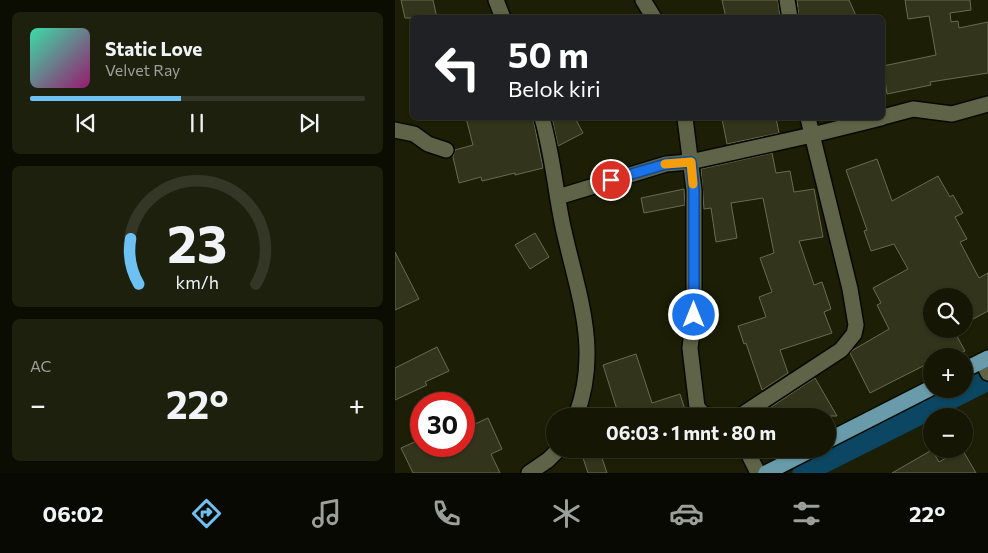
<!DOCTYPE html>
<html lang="id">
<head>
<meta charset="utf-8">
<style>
	body { margin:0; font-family:Commissioner,sans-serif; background:#1e200e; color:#f1f3f6; height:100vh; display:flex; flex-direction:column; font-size:19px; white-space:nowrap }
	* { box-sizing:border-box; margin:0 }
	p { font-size:16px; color:#9d9f9a }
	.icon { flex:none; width:28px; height:28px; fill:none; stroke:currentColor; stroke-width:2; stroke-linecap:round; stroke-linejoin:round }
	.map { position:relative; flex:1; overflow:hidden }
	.panel { display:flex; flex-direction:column; gap:12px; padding:12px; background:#0c0d02; width:395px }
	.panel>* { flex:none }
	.banner { position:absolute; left:15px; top:15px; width:475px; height:105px; border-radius:8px; box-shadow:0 1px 4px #0004,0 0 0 1px #343626; background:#202124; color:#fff; overflow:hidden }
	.tools { position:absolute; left:528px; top:288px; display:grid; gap:10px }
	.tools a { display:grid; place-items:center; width:50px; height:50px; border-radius:50%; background:#151704; box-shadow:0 1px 4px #0004,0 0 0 1px #343626; font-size:25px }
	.speed { position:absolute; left:15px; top:392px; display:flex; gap:10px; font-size:25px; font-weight:700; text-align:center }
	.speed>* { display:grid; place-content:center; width:65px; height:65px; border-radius:50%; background:#151704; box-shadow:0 1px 4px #0004,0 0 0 1px #343626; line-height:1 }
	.speed .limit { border:8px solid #d22; background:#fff; color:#111 }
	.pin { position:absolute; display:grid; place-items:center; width:42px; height:42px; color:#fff; margin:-21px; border:2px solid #fff; border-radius:50%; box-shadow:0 1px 5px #0007 }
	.me { position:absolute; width:55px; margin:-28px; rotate:0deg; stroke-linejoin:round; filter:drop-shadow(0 0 4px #0008) }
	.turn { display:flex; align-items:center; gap:18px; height:105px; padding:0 15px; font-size:22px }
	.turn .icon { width:65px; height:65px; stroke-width:2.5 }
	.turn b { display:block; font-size:35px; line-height:42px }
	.big { font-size:38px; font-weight:700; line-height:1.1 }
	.panel .tile { flex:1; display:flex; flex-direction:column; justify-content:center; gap:8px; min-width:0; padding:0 18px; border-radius:8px; background:#1e200e }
	.panel .dial { align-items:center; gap:0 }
	.dial svg { height:130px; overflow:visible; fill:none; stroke:#343626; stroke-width:7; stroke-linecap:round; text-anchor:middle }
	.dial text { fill:#f1f3f6; stroke:none }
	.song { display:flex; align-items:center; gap:15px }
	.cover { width:60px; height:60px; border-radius:8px; background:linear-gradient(135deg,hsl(160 70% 55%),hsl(320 70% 35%)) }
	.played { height:5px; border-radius:2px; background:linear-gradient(90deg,#6dc2f3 45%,#343626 45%) }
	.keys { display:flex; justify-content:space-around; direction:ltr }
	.heat { display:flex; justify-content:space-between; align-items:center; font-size:28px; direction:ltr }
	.trip { position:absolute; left:151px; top:408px; width:290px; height:50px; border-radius:25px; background:#151704; box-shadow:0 1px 4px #0004,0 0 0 1px #343626; font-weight:700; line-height:50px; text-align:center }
	.menu { display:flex; height:80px; justify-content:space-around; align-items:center; background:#080902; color:#9d9f9a }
	.menu .icon { width:35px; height:35px }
	.menu .current { color:#6dc2f3 }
	.menu b { font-size:22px; color:#f1f3f6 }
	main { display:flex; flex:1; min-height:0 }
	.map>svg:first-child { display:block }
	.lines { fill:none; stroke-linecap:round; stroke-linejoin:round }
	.canal { stroke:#0b4662; stroke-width:21 }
	.building { fill:#32351b; stroke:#676c4f }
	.minor-casing { stroke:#070900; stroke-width:18 }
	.major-casing { stroke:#070900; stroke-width:18 }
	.minor { stroke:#5f6448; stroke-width:15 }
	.major { stroke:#699baa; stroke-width:15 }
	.route-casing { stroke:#114b97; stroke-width:12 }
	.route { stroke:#1a73e8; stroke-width:9 }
	.slow { stroke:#f59e0b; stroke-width:9 }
</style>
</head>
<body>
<main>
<section class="panel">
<div class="tile">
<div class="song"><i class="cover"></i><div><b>Static Love</b><p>Velvet Ray</p></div></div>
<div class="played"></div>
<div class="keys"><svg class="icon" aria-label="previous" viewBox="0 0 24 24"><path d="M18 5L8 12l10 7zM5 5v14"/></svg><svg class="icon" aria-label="pause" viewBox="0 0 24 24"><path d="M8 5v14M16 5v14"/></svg><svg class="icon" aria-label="next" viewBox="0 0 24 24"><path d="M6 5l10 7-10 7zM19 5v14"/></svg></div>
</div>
<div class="tile dial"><svg viewBox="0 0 100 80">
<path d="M14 69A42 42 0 1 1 86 69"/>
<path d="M14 69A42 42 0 0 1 9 41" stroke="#6dc2f3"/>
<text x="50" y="56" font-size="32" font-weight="700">23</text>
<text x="50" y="72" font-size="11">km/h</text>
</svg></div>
<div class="tile"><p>AC</p>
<div class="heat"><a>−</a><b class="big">22°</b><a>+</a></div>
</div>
</section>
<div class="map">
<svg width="593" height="473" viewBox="0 0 593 473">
	<rect width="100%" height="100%" fill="#1c1f05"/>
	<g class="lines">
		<polyline class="canal" points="408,473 593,380"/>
	</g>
	<g class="building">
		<polygon points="6,0 38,0 42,18 10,18"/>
		<polygon points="327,0 383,0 385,18 331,18"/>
		<polygon points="402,0 454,0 462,18 404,18"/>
		<polygon points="510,0 575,0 576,10 555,13 556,22 563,21 564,28 593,22 593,73 535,82 536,85 492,94 488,66 541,55 534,16 513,19"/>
		<polygon points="71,118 138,118 148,168 120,175 120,173 87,181 86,177 64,183 58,157 60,150 78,145"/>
		<polygon points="157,118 180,118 188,133 163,146"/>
		<polygon points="336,118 381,118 384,133 332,144 327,119"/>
		<polygon points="377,153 381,173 395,171 399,192 419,189 428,237 404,241 419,285 427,282 436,309 429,312 437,333 385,350 393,373 367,390 351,343 349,344 343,326 371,317 364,297 377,292 365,258 379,253 368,198 336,203 342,238 321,242 316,208 309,209 306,169"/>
		<polygon points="482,159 497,201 543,176 555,197 558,195 568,213 560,217 572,239 565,242 584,278 593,273 593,311 569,324 569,296 536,296 536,329 558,329 570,351 559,356 536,356 536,362 475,393 455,353 458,350 494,329 482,305 486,303 478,288 513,269 499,244 476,251 469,231 472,230 451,170"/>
		<polygon points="289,189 290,205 249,213 246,198"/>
		<polygon points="140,233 154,257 135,269 120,245"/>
		<polygon points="0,252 24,299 0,310"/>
		<polygon points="42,347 54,371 30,382 32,385 0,400 0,368"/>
		<polygon points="241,354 257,403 285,394 292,416 224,416 208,365"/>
		<polygon points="420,378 442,416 376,416 373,409"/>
		<polygon points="93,418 107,449 96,454 105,473 18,473 6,448 26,439 26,446 69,446 69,429"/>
		<polygon points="185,449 204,449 212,473 193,473"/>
		<polygon points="567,449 581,473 497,473 537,450 544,462"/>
	</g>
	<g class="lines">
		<g class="minor-casing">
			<g id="minor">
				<polyline points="101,0 108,18"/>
				<polyline points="248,0 259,18"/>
				<polyline points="392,0 395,18"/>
				<polyline points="488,117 518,109 557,114 593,104"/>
				<path d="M 147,118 C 157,152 160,187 167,222 C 181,290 207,347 181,416"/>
				<polyline points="290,118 299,190 299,315 295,348 302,407 308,414 316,416"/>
				<polyline points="0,130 19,134 33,144 51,150"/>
				<polyline points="163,197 271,164 295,162 417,135 486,118"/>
				<polyline points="587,361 593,373"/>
				<polyline points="345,416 446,350 459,334 461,325 455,289 413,118"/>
				<polyline points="351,449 363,473"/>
				<polyline points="134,473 153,460 164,449"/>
			</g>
		</g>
		<g class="major-casing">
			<g id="major">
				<polyline points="569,370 593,358"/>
				<polyline points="432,441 536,388"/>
				<polyline points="371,473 418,449"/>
			</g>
		</g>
		<use href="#minor" class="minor"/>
		<use href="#major" class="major"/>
	</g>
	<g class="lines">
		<g class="route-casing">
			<polyline id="route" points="216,180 271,164 296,162 299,190 299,315"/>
		</g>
		<use href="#route" class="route"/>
		<polyline class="slow" points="270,164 296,162 298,184"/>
	</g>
</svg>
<div class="tools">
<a><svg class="icon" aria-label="search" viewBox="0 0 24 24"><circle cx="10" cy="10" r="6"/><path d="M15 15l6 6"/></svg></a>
<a>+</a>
<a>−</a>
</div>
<div class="speed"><div class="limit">30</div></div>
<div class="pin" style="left:216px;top:180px;background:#d93025"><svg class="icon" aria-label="arrive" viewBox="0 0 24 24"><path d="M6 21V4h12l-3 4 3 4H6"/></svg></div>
<svg class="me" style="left:299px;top:315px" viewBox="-20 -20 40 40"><circle r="17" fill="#1a73e8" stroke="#fff" stroke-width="3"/><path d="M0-11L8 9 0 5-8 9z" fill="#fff"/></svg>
<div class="trip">06:03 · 1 mnt · 80 m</div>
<div class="banner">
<div class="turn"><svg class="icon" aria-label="left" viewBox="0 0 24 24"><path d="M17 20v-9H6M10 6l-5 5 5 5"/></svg><div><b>50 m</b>Belok kiri</div></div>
</div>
</div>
</main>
<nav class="menu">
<b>06:02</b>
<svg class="icon current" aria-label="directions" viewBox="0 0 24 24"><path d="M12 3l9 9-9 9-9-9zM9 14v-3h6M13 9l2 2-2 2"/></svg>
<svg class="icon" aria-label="music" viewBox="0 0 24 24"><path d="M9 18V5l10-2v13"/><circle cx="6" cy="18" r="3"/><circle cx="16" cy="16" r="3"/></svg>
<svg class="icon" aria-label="phone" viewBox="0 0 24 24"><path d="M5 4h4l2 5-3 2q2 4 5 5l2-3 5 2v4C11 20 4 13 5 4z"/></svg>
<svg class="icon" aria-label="climate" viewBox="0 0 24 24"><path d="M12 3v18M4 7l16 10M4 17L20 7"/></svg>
<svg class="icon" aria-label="car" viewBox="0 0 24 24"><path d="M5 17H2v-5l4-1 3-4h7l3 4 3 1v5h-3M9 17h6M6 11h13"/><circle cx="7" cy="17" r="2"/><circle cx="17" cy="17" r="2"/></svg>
<svg class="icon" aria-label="filters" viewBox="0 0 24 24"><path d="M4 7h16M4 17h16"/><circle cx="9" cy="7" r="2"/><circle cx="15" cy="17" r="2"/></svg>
<b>22°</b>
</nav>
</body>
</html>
